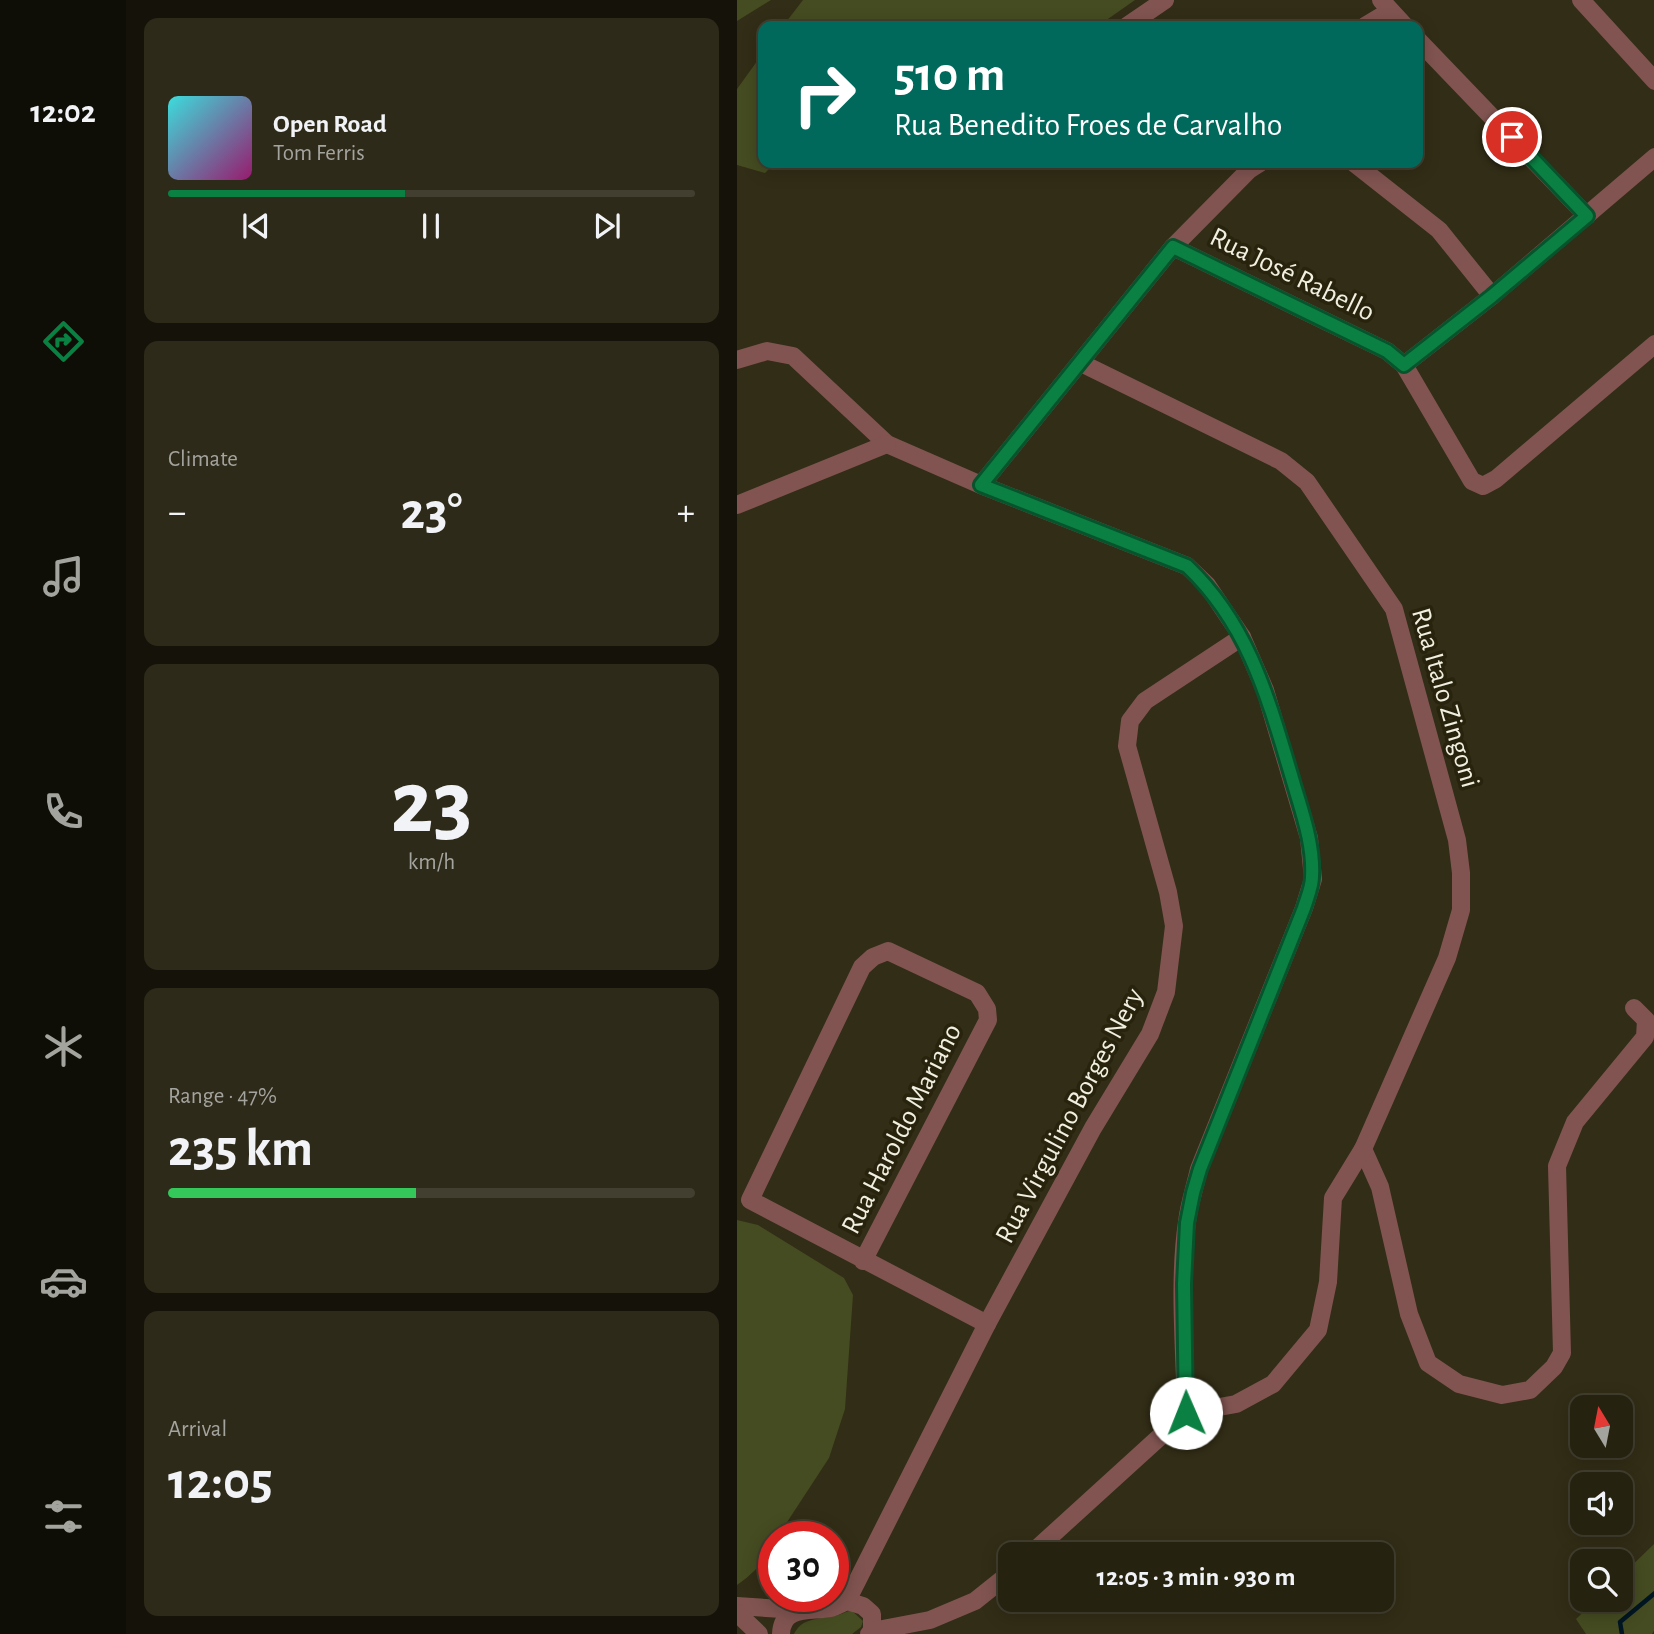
<!DOCTYPE html>
<html lang="en">
<head>
<meta charset="utf-8">
<style>
	body { margin:0; font-family:"Alegreya Sans",sans-serif; background:#2e2a19; color:#f1f3f6; height:100vh; display:flex; flex-direction:column; font-size:26px; white-space:nowrap }
	* { box-sizing:border-box; margin:0 }
	p { font-size:23px; color:#a4a49f }
	.icon { flex:none; width:38px; height:38px; fill:none; stroke:currentColor; stroke-width:2; stroke-linecap:round; stroke-linejoin:round }
	.map { position:relative; flex:1; overflow:hidden }
	.sheet { display:flex; flex-direction:column; gap:18px; padding:18px; background:#151309; width:611px }
	.sheet>* { flex:none }
	.guide { position:absolute; left:21px; top:21px; width:665px; height:147px; border-radius:14px; box-shadow:0 4px 18px #0003,0 0 0 2px #423f30; background:#00695c; color:#fff; overflow:hidden }
	.needle { width:46px; rotate:350deg }
	.tools { position:absolute; left:833px; top:1395px; display:grid; gap:14px }
	.tools a { display:grid; place-items:center; width:63px; height:63px; border-radius:14px; background:#262210; box-shadow:0 4px 18px #0003,0 0 0 2px #423f30; font-size:35px }
	.speed { position:absolute; left:21px; top:1521px; display:flex; gap:14px; font-size:35px; font-weight:700; text-align:center }
	.speed>* { display:grid; place-content:center; width:91px; height:91px; border-radius:50%; background:#262210; box-shadow:0 4px 18px #0003,0 0 0 2px #423f30; line-height:1 }
	.speed .limit { border:10px solid #d22; background:#fff; color:#111 }
	.pin { position:absolute; display:grid; place-items:center; width:60px; height:60px; color:#fff; margin:-30px; border:4px solid #fff; border-radius:50%; box-shadow:0 2px 7px #0007 }
	.me { position:absolute; width:77px; margin:-38px; rotate:359deg; stroke-linejoin:round; filter:drop-shadow(0 0 5px #0008) }
	.turn { display:flex; align-items:center; gap:24px; height:147px; padding:0 21px; font-size:32px }
	.turn .icon { width:91px; height:91px; stroke-width:2.5 }
	.turn b { display:block; font-size:49px; line-height:60px }
	.big { font-size:52px; font-weight:700; line-height:1.1 }
	.sheet .card { flex:1; display:flex; flex-direction:column; justify-content:center; gap:10px; min-width:0; padding:0 24px; border-radius:14px; background:#2e2a19 }
	.sheet .dial { align-items:center; gap:0 }
	.dial b { font-size:91px; line-height:1 }
	.song { display:flex; align-items:center; gap:21px }
	.cover { width:84px; height:84px; border-radius:10px; background:linear-gradient(135deg,hsl(180 70% 55%),hsl(320 70% 35%)) }
	.played { height:7px; border-radius:4px; background:linear-gradient(90deg,#0b8043 45%,#423f30 45%) }
	.keys { display:flex; justify-content:space-around; direction:ltr }
	.heat { display:flex; justify-content:space-between; align-items:center; font-size:38px; direction:ltr }
	.charge { height:10px; border-radius:5px; background:linear-gradient(90deg,#34c759 47%,#423f30 0) }
	.trip { position:absolute; left:261px; top:1542px; width:396px; height:70px; border-radius:14px; background:#262210; box-shadow:0 4px 18px #0003,0 0 0 2px #423f30; font-weight:700; line-height:70px; text-align:center }
	main { display:flex; flex:1; min-height:0 }
	.dock { display:flex; flex-direction:column; width:126px; justify-content:space-around; align-items:center; background:#0f0e06; color:#a4a49f }
	.dock .icon { width:49px; height:49px }
	.dock .current { color:#0b8043 }
	.dock b { font-size:32px; color:#f1f3f6 }
	.map>svg:first-child { display:block }
	.green { fill:#454c21 }
	.lines { fill:none; stroke-linecap:round; stroke-linejoin:round }
	.stream { stroke:#001623; stroke-width:4.5 }
	.minor { stroke:#815451; stroke-width:18 }
	.route-casing { stroke:#07532c; stroke-width:18 }
	.route { stroke:#0b8043; stroke-width:12 }
	.labels { text-anchor:middle; dominant-baseline:central; stroke-width:7; stroke-linejoin:round; paint-order:stroke }
	.street-label { font-size:28px; fill:#f1efe0; stroke:#28230c }
</style>
</head>
<body>
<main>
<nav class="dock">
<b>12:02</b>
<svg class="icon current" aria-label="directions" viewBox="0 0 24 24"><path d="M12 3l9 9-9 9-9-9zM9 14v-3h6M13 9l2 2-2 2"/></svg>
<svg class="icon" aria-label="music" viewBox="0 0 24 24"><path d="M9 18V5l10-2v13"/><circle cx="6" cy="18" r="3"/><circle cx="16" cy="16" r="3"/></svg>
<svg class="icon" aria-label="phone" viewBox="0 0 24 24"><path d="M5 4h4l2 5-3 2q2 4 5 5l2-3 5 2v4C11 20 4 13 5 4z"/></svg>
<svg class="icon" aria-label="climate" viewBox="0 0 24 24"><path d="M12 3v18M4 7l16 10M4 17L20 7"/></svg>
<svg class="icon" aria-label="car" viewBox="0 0 24 24"><path d="M5 17H2v-5l4-1 3-4h7l3 4 3 1v5h-3M9 17h6M6 11h13"/><circle cx="7" cy="17" r="2"/><circle cx="17" cy="17" r="2"/></svg>
<svg class="icon" aria-label="filters" viewBox="0 0 24 24"><path d="M4 7h16M4 17h16"/><circle cx="9" cy="7" r="2"/><circle cx="15" cy="17" r="2"/></svg>
</nav>
<section class="sheet">
<div class="card">
<div class="song"><i class="cover"></i><div><b>Open Road</b><p>Tom Ferris</p></div></div>
<div class="played"></div>
<div class="keys"><svg class="icon" aria-label="previous" viewBox="0 0 24 24"><path d="M18 5L8 12l10 7zM5 5v14"/></svg><svg class="icon" aria-label="pause" viewBox="0 0 24 24"><path d="M8 5v14M16 5v14"/></svg><svg class="icon" aria-label="next" viewBox="0 0 24 24"><path d="M6 5l10 7-10 7zM19 5v14"/></svg></div>
</div>
<div class="card"><p>Climate</p>
<div class="heat"><a>−</a><b class="big">23°</b><a>+</a></div>
</div>
<div class="card dial"><b>23</b><p>km/h</p></div>
<div class="card"><p>Range · 47%</p><b class="big">235 km</b><div class="charge"></div></div>
<div class="card"><p>Arrival</p><b class="big">12:05</b></div>
</section>
<div class="map">
<svg width="918" height="1634" viewBox="0 0 918 1634">
	<rect width="100%" height="100%" fill="#322d16"/>
	<g class="green">
		<polygon points="0,0 34,0 0,21"/>
		<polygon points="66,0 398,0 361,26 46,26"/>
		<polygon points="26,53 26,163 38,163 28,173 0,165 0,89"/>
		<path d="M 0,1220 L 21,1225 L 107,1278 L 116,1295 L 108,1409 L 92,1458 L 41,1536 L 37,1536 C 37,1554 14,1576 0,1585 Z"/>
		<polygon points="917,1544 918,1629 915,1634 849,1634 839,1619 859,1600 884,1600 884,1576"/>
		<path d="M 114,1610 L 126,1621 L 124,1627 L 115,1634 L 57,1634 C 66,1617 80,1620 97,1616 C 103,1615 108,1612 114,1610 Z"/>
	</g>
	<g class="lines">
		<polyline class="stream" points="885,1634 883,1622 918,1593"/>
		<g class="minor">
			<polyline points="644,0 668,26"/>
			<polyline points="844,0 918,81"/>
			<polyline points="390,26 428,0"/>
			<polyline points="628,26 653,11"/>
			<polyline points="681,40 850,216"/>
			<polyline points="617,163 702,230 755,296"/>
			<polyline points="436,247 650,351 667,365 735,481 746,486 759,479 918,344"/>
			<path d="M 0,360 L 30,351 L 56,356 L 150,444 L 244,485 L 450,566 L 470,585 L 505,637 L 528,690 L 572,838 L 576,879 L 567,908 L 462,1169 C 458,1187 452,1204 450,1222 C 441,1284 448,1350 449,1413"/>
			<polyline points="667,365 755,296 918,157"/>
			<polyline points="244,485 436,247 512,170 523,163"/>
			<polyline points="0,505 150,444"/>
			<polyline points="626,1149 643,1187 672,1314 691,1363 722,1384 765,1395 793,1390 817,1367 825,1353 820,1166 838,1122 908,1037 909,1020 897,1008"/>
			<polyline points="126,1261 251,1020 250,1009 240,993 151,951 136,957 125,967 13,1200 250,1324"/>
			<polyline points="294,1554 449,1413 499,1404 536,1384 581,1330 591,1282 596,1198 626,1149 710,958 724,910 724,873 720,840 657,609 570,482 544,461 344,363"/>
			<polyline points="110,1601 126,1606 135,1614 135,1631 132,1634"/>
			<polyline points="0,1606 60,1610"/>
			<polyline points="0,1613 22,1634"/>
			<polyline points="135,1631 193,1620 238,1601 273,1573"/>
			<path d="M 44,1634 C 45,1605 74,1612 94,1608 C 100,1606 105,1603 110,1601 L 250,1324 L 356,1128 L 413,1034 L 429,992 L 437,926 L 431,892 L 390,746 L 393,721 L 408,701 L 505,637"/>
		</g>
	</g>
	<g class="lines">
		<g class="route-casing">
			<path id="route" d="M 449,1413 L 447,1284 L 450,1223 L 456,1193 L 463,1169 L 567,908 C 570,898 575,887 575,877 C 577,843 564,810 555,778 C 531,698 512,625 450,566 L 244,485 L 436,247 L 650,351 L 667,365 L 755,296 L 850,216 L 775,137"/>
		</g>
		<use href="#route" class="route"/>
	</g>
	<g class="labels">
		<g class="street-label">
			<text transform="translate(555 275) rotate(26)">Rua José Rabello</text>
			<text transform="translate(708 698) rotate(74)">Rua Italo Zingoni</text>
			<text transform="translate(333 1116) rotate(-62)">Rua Virgulino Borges Nery</text>
			<text transform="translate(165 1129) rotate(-63)">Rua Haroldo Mariano</text>
		</g>
	</g>
</svg>
<div class="tools">
<a><svg class="needle" viewBox="-14 -14 28 28"><path d="M0-13l5 13h-10z" fill="#e53935"/><path d="M0 13l5-13h-10z" fill="#a4a49f"/></svg></a>
<a><svg class="icon" aria-label="sound" viewBox="0 0 24 24"><path d="M4 9h4l5-4v14l-5-4H4zM17 9q2 3 0 6"/></svg></a>
<a><svg class="icon" aria-label="search" viewBox="0 0 24 24"><circle cx="10" cy="10" r="6"/><path d="M15 15l6 6"/></svg></a>
</div>
<div class="speed"><div class="limit">30</div></div>
<div class="pin" style="left:775px;top:137px;background:#d93025"><svg class="icon" aria-label="arrive" viewBox="0 0 24 24"><path d="M6 21V4h12l-3 4 3 4H6"/></svg></div>
<svg class="me" style="left:449px;top:1413px" viewBox="-20 -20 40 40"><circle r="19" fill="#fff"/><path d="M0-13L10 11 0 6-10 11z" fill="#0b8043"/></svg>
<div class="trip">12:05 · 3 min · 930 m</div>
<div class="guide">
<div class="turn"><svg class="icon" aria-label="right" viewBox="0 0 24 24"><path d="M7 20v-9h11M14 6l5 5-5 5"/></svg><div><b>510 m</b>Rua Benedito Froes de Carvalho</div></div>
</div>
</div>
</main>
</body>
</html>
